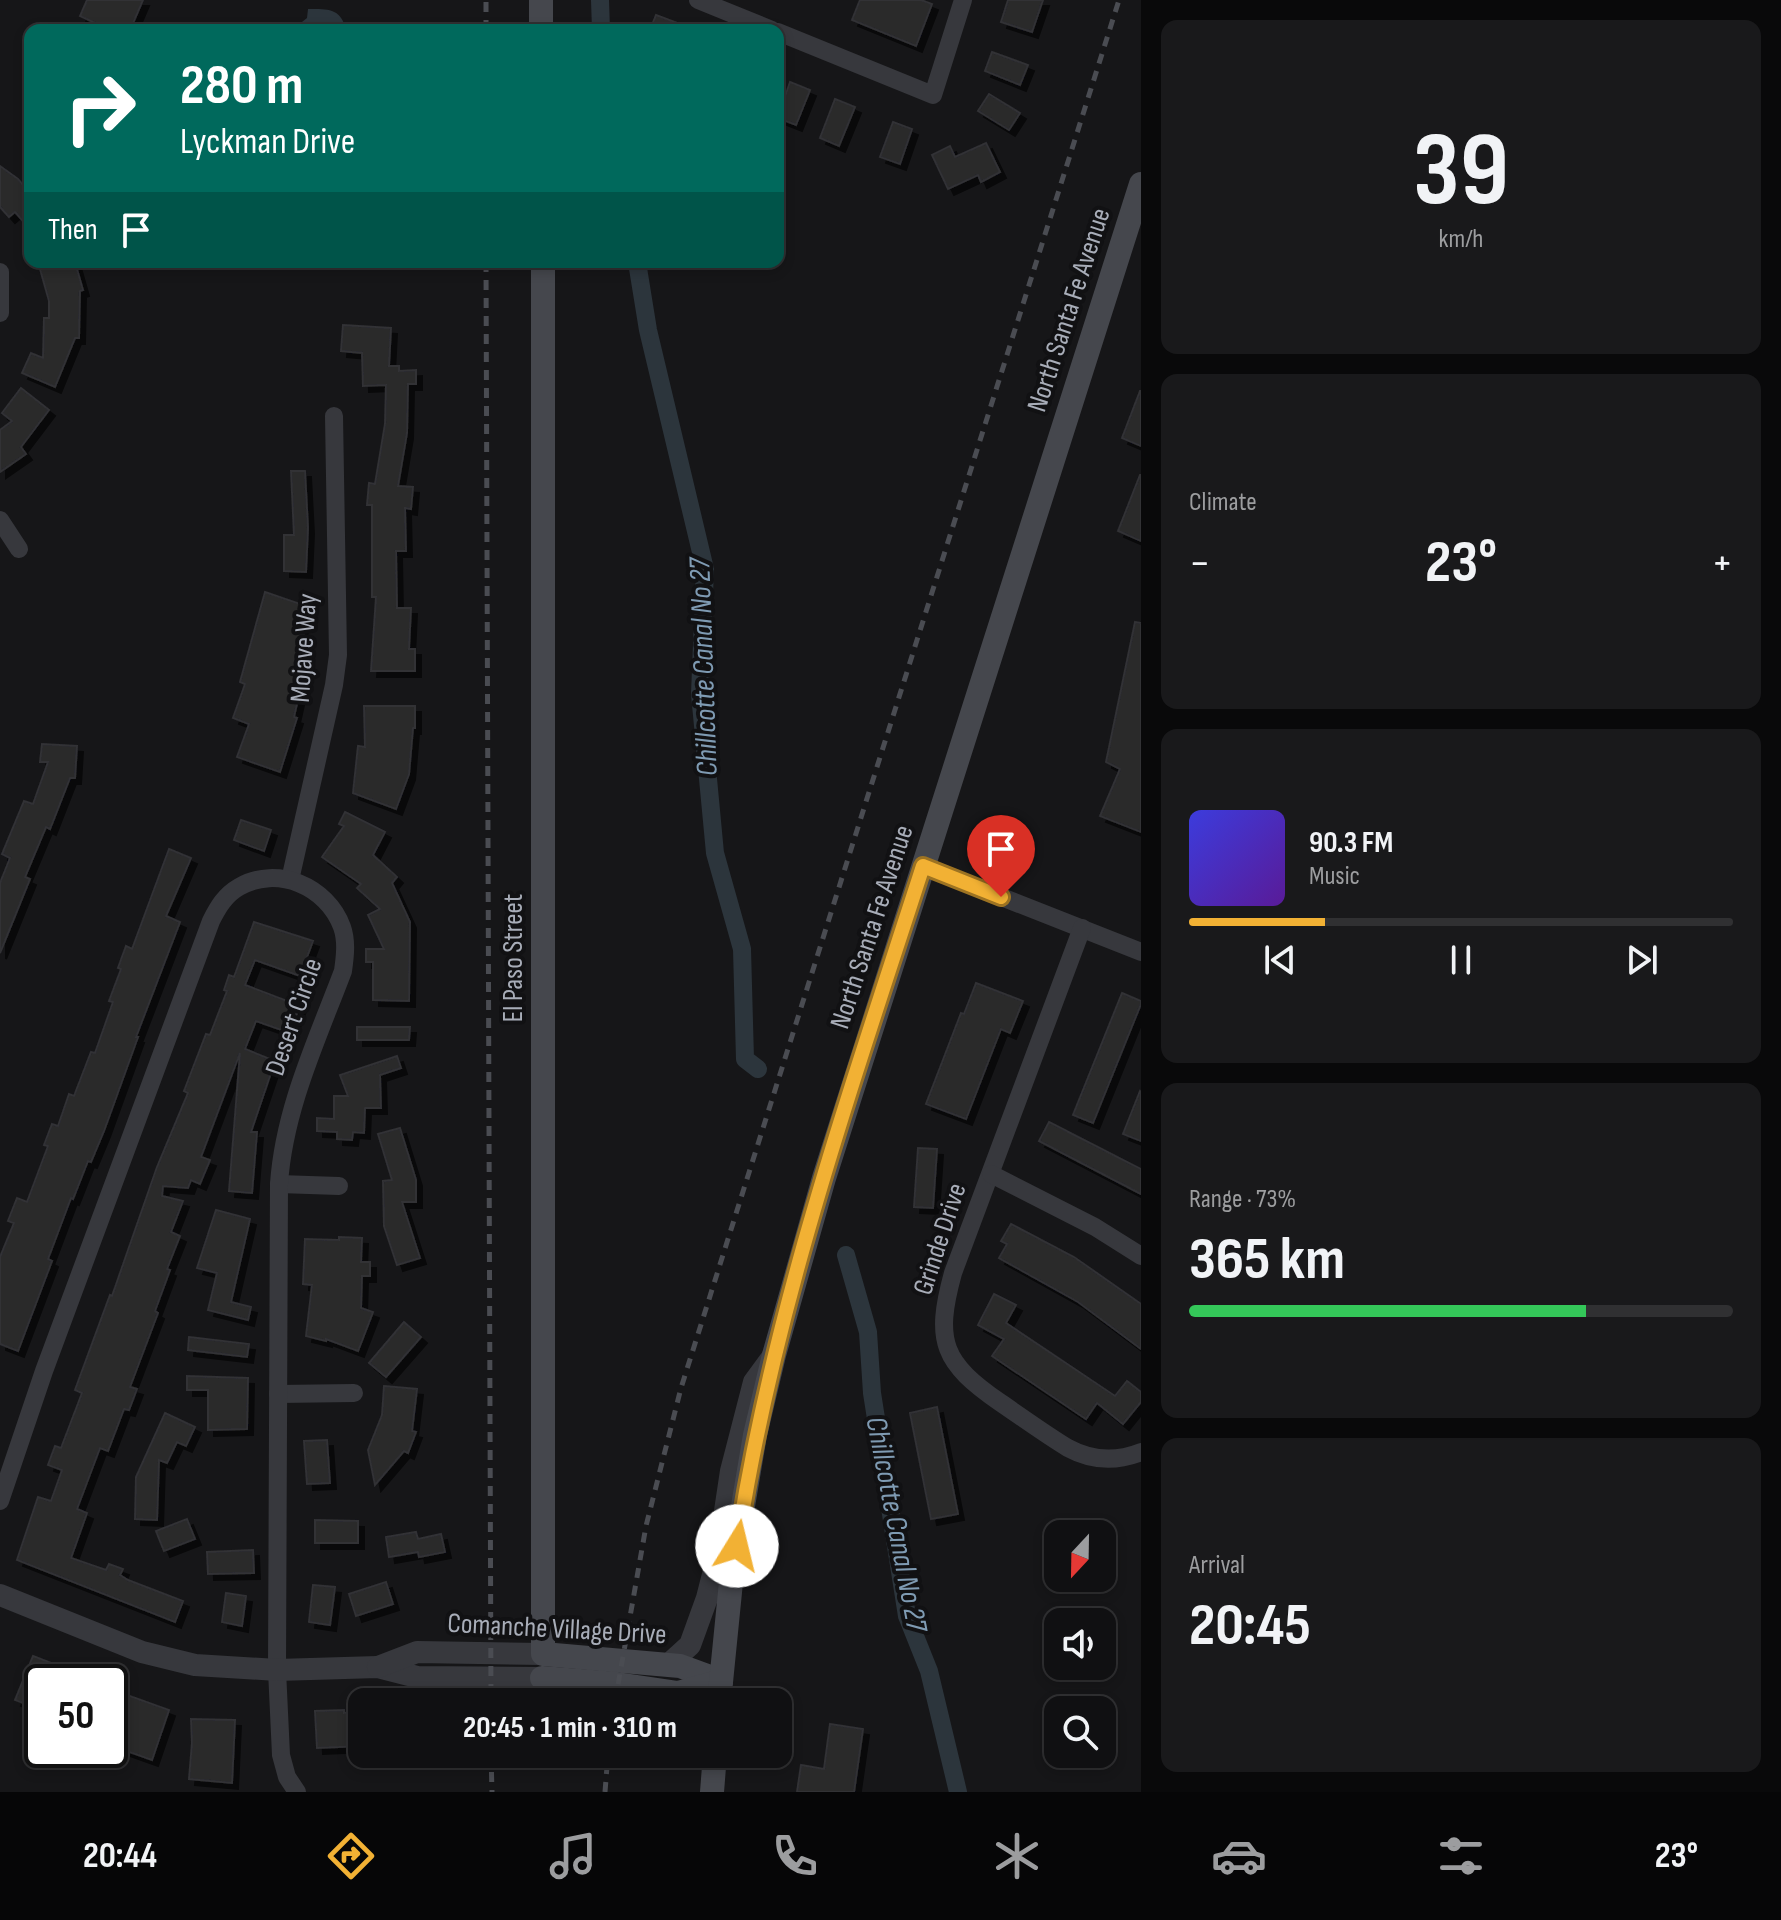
<!DOCTYPE html>
<html lang="en">
<head>
<meta charset="utf-8">
<style>
	body { margin:0; font-family:"Sofia Sans Condensed",sans-serif; background:#19191b; color:#f1f3f6; height:100vh; display:flex; flex-direction:column; font-size:30px; white-space:nowrap }
	* { box-sizing:border-box; margin:0 }
	p { font-size:26px; color:#9c9d9f }
	.icon { flex:none; width:44px; height:44px; fill:none; stroke:currentColor; stroke-width:2; stroke-linecap:round; stroke-linejoin:round }
	.map { position:relative; flex:1; overflow:hidden }
	.drawer { display:flex; flex-direction:column; gap:20px; padding:20px; background:#09090a; width:640px }
	.drawer>* { flex:none }
	.banner { position:absolute; left:24px; top:24px; width:760px; height:244px; border-radius:16px; box-shadow:0 4px 12px #0003,0 0 0 2px #303032; background:#00695c; color:#fff; overflow:hidden }
	.needle { width:52px; rotate:202deg }
	.fabs { position:absolute; left:1044px; top:1520px; display:grid; gap:16px }
	.fabs a { display:grid; place-items:center; width:72px; height:72px; border-radius:16px; background:#101012; box-shadow:0 4px 12px #0003,0 0 0 2px #303032; font-size:40px }
	.speed { position:absolute; left:24px; top:1664px; display:flex; gap:16px; font-size:40px; font-weight:700; text-align:center }
	.speed>* { display:grid; place-content:center; width:104px; height:104px; border-radius:50%; background:#101012; box-shadow:0 4px 12px #0003,0 0 0 2px #303032; line-height:1 }
	.speed .limit { border:4px solid #111; border-radius:12px; background:#fff; color:#111 }
	.pin { position:absolute; display:grid; place-items:center; width:68px; height:68px; color:#fff; margin:-82px -34px; border-radius:50% 50% 50% 0; rotate:-45deg; box-shadow:0 0 8px #0007 }
	.pin .icon { rotate:45deg }
	.me { position:absolute; width:88px; margin:-44px; rotate:9deg; stroke-linejoin:round; filter:drop-shadow(0 0 6px #0008) }
	.turn { display:flex; align-items:center; gap:28px; height:168px; padding:0 24px; font-size:36px }
	.turn .icon { width:104px; height:104px; stroke-width:2.5 }
	.turn b { display:block; font-size:56px; line-height:68px }
	.then { display:flex; align-items:center; height:76px; padding:0 24px; background:#0003; gap:16px; font-size:30px }
	.big { font-size:60px; font-weight:700; line-height:1.1 }
	.drawer .card { flex:1; display:flex; flex-direction:column; justify-content:center; gap:12px; min-width:0; padding:0 28px; border-radius:16px; background:#19191b }
	.drawer .dial { align-items:center; gap:0 }
	.dial b { font-size:104px; line-height:1 }
	.song { display:flex; align-items:center; gap:24px }
	.cover { width:96px; height:96px; border-radius:12px; background:linear-gradient(135deg,hsl(240 70% 55%),hsl(270 70% 35%)) }
	.played { height:8px; border-radius:4px; background:linear-gradient(90deg,#f2b134 25%,#303032 25%) }
	.keys { display:flex; justify-content:space-around; direction:ltr }
	.heat { display:flex; justify-content:space-between; align-items:center; font-size:44px; direction:ltr }
	.charge { height:12px; border-radius:6px; background:linear-gradient(90deg,#34c759 73%,#303032 0) }
	.trip { position:absolute; left:348px; top:1688px; width:444px; height:80px; border-radius:16px; background:#101012; box-shadow:0 4px 12px #0003,0 0 0 2px #303032; font-weight:700; line-height:80px; text-align:center }
	.tabs { display:flex; height:128px; justify-content:space-around; align-items:center; background:#060607; color:#9c9d9f }
	.tabs .icon { width:56px; height:56px }
	.tabs .selected { color:#f2b134 }
	.tabs b { font-size:36px; color:#f1f3f6 }
	main { display:flex; flex:1; min-height:0 }
	.map>svg:first-child { display:block }
	.water { fill:#2c353c }
	.lines { fill:none; stroke-linecap:round; stroke-linejoin:round }
	.canal { stroke:#2c353c; stroke-width:18 }
	.building { fill:#29292c; stroke:#303034; stroke-width:2; filter:url(#shadow) }
	.minor { stroke:#37383d; stroke-width:18 }
	.tertiary { stroke:#37383d; stroke-width:22 }
	.secondary { stroke:#45474d; stroke-width:24 }
	.rail { stroke:#4a4c52; stroke-width:5; stroke-dasharray:10 8; stroke-linecap:butt }
	.route-casing { stroke:#9d7322; stroke-width:20 }
	.route { stroke:#f2b134; stroke-width:14 }
	.labels { text-anchor:middle; dominant-baseline:central; stroke-width:8; stroke-linejoin:round; paint-order:stroke }
	.street-label { font-size:28px; fill:#a8adb8; stroke:#111113 }
	.water-label { font-size:30px; font-style:italic; fill:#7f9bb3; stroke:#111113 }
</style>
</head>
<body>
<main>
<div class="map">
<svg width="1141" height="1792" viewBox="0 0 1141 1792">
	<defs>
		<filter id="shadow"><feDropShadow dx="6" dy="6" stdDeviation="0" flood-color="#0009"/></filter>
	</defs>
	<rect width="100%" height="100%" fill="#161618"/>
	<path class="water" d="M 308,9 C 328,9 341,8 346,30 L 303,30 L 297,26 L 307,18 Z"/>
	<g class="lines">
		<g class="canal">
			<polyline points="600,0 601,30"/>
			<polyline points="637,262 648,330 705,569 700,694 715,853 742,949 745,1059 758,1069"/>
			<polyline points="846,1255 868,1332 872,1393 907,1616 929,1671 958,1792"/>
		</g>
	</g>
	<g class="building">
		<polygon points="87,0 143,0 131,28 121,23 118,30 110,30 80,16"/>
		<polygon points="860,0 921,0 932,4 916,46 852,20"/>
		<polygon points="1008,0 1043,0 1032,32 1001,22"/>
		<polygon points="656,15 693,29 693,30 650,30"/>
		<polygon points="992,52 1028,65 1020,85 985,71"/>
		<polygon points="790,82 810,90 796,125 778,118"/>
		<polygon points="989,94 1020,113 1009,130 978,111"/>
		<polygon points="835,99 855,107 839,146 820,138"/>
		<polygon points="893,122 912,129 900,164 880,157"/>
		<polygon points="986,143 1000,172 981,182 978,175 948,189 932,155 950,146 955,157"/>
		<polygon points="0,166 18,179 30,193 30,215 23,221 15,212 9,217 0,207"/>
		<polygon points="65,262 75,262 83,290 80,291 79,338 75,338 55,387 22,373 31,353 43,358 44,318 49,318 49,301 40,269"/>
		<polygon points="343,325 391,328 389,366 399,366 399,371 416,370 416,384 408,384 407,433 398,486 413,487 411,509 405,508 406,551 396,551 397,608 411,608 409,649 415,649 415,671 371,671 376,597 372,597 372,505 367,505 369,483 375,484 385,424 386,385 363,386 362,353 341,351"/>
		<polygon points="21,388 49,410 21,447 26,454 0,472 0,430 12,421 2,413"/>
		<polygon points="1140,391 1141,391 1141,446 1122,438"/>
		<polygon points="291,471 305,471 308,528 306,572 284,571 284,535 294,535"/>
		<polygon points="1140,475 1141,475 1141,541 1118,531"/>
		<polygon points="265,592 309,607 300,632 304,634 295,671 304,673 294,717 297,718 280,772 237,757 249,724 233,718 245,684 240,682"/>
		<polygon points="1135,622 1141,623 1141,832 1100,816 1120,769 1106,762"/>
		<polygon points="364,706 415,706 415,728 413,728 409,774 396,809 353,793 358,746 365,747"/>
		<polygon points="42,744 77,746 75,778 70,778 50,829 46,827 25,877 30,879 0,953 0,883 10,858 2,854 24,801 33,804 48,762 40,762"/>
		<polygon points="345,812 385,832 373,855 397,877 392,883 410,922 409,1001 373,1000 373,962 366,962 366,949 384,949 368,915 380,909 357,888 361,884 322,857 344,826 339,824"/>
		<polygon points="241,820 271,830 264,851 234,840"/>
		<polygon points="169,849 191,858 166,916 180,922 136,1037 138,1037 104,1131 91,1162 88,1161 73,1199 71,1198 48,1259 52,1261 18,1351 0,1344 0,1257 14,1223 8,1221 17,1198 27,1202 48,1146 44,1145 52,1124 58,1126 69,1094 74,1096 91,1052 95,1053 113,1002 109,1001 121,969 118,968 126,946 132,949"/>
		<polygon points="254,922 313,941 300,976 255,960 245,985 287,1001 292,989 304,994 290,1033 256,1021 245,1049 275,1061 251,1132 257,1132 252,1193 229,1191 240,1053 201,1157 210,1160 200,1184 191,1180 188,1188 163,1186 162,1196 183,1201 171,1232 180,1236 167,1269 170,1270 155,1311 158,1313 130,1387 137,1389 129,1410 124,1409 108,1451 100,1448 77,1509 87,1513 71,1558 106,1570 109,1564 123,1569 120,1575 128,1580 183,1601 175,1622 17,1560 38,1497 51,1501 62,1470 48,1465 55,1446 61,1448 82,1393 75,1390 110,1295 112,1296 157,1167 188,1093 184,1091 206,1034 210,1035 227,991 224,990 229,975 234,977"/>
		<polygon points="976,983 1023,1001 1010,1033 1001,1029 966,1119 926,1104 961,1013 964,1014"/>
		<polygon points="1122,993 1141,1001 1141,1004 1093,1123 1073,1115"/>
		<polygon points="357,1027 410,1027 409,1040 357,1040"/>
		<polygon points="397,1056 401,1068 380,1075 381,1108 365,1108 364,1133 353,1132 352,1140 337,1139 337,1132 317,1131 317,1118 334,1119 334,1096 348,1096 340,1075"/>
		<polygon points="1140,1091 1141,1092 1141,1141 1123,1134"/>
		<polygon points="1049,1122 1141,1169 1141,1194 1039,1141"/>
		<polygon points="400,1128 416,1180 416,1202 402,1202 420,1258 397,1265 384,1226 383,1181 392,1180 378,1134"/>
		<polygon points="918,1148 937,1149 933,1208 914,1207"/>
		<polygon points="216,1210 250,1219 231,1302 251,1307 248,1320 208,1310 217,1273 197,1268"/>
		<polygon points="1011,1224 1074,1257 1141,1304 1141,1349 1078,1302 999,1258 1007,1244 1001,1241"/>
		<polygon points="339,1237 362,1238 361,1262 370,1262 370,1276 362,1276 361,1308 373,1312 358,1351 326,1339 326,1341 306,1336 312,1285 303,1284 305,1239 339,1240"/>
		<polygon points="994,1294 1016,1305 1006,1323 1115,1396 1127,1381 1141,1392 1141,1402 1123,1424 1097,1403 1086,1419 992,1356 1004,1339 978,1325"/>
		<polygon points="404,1322 421,1337 386,1377 369,1363"/>
		<polygon points="189,1337 249,1344 247,1357 188,1350"/>
		<polygon points="187,1376 248,1378 247,1429 208,1430 208,1390 187,1390"/>
		<polygon points="384,1386 417,1389 412,1431 416,1432 408,1453 404,1451 375,1485 368,1450 382,1415"/>
		<polygon points="937,1407 958,1514 931,1519 910,1413"/>
		<polygon points="165,1413 195,1427 186,1446 177,1442 167,1463 159,1460 157,1520 135,1519 136,1477"/>
		<polygon points="327,1440 330,1483 307,1484 304,1441"/>
		<polygon points="187,1519 195,1539 164,1551 156,1531"/>
		<polygon points="315,1520 358,1521 358,1543 315,1543"/>
		<polygon points="416,1532 418,1539 441,1534 445,1552 419,1557 418,1552 389,1557 386,1537"/>
		<polygon points="253,1550 254,1573 208,1574 207,1552"/>
		<polygon points="386,1582 393,1604 356,1616 349,1594"/>
		<polygon points="313,1585 335,1587 330,1625 309,1622"/>
		<polygon points="226,1593 246,1596 242,1626 222,1622"/>
		<polygon points="33,1656 54,1664 53,1667 87,1682 42,1682 42,1695 37,1708 15,1700"/>
		<polygon points="113,1690 169,1710 152,1760 110,1745 110,1698"/>
		<polygon points="344,1710 344,1713 362,1712 362,1746 317,1748 315,1711"/>
		<polygon points="191,1719 235,1720 232,1783 189,1779 192,1743"/>
		<polygon points="830,1724 863,1729 854,1792 797,1792 801,1765 824,1769"/>
	</g>
	<g class="lines">
		<g class="minor">
			<polyline points="698,0 772,30"/>
			<polyline points="778,32 933,95 963,0"/>
			<polyline points="0,272 0,313"/>
			<polyline points="0,520 19,549"/>
			<polyline points="923,866 1141,952"/>
			<polyline points="290,880 334,685 338,655 334,416"/>
			<path d="M 1082,928 L 953,1273 C 934,1342 943,1363 1001,1403 C 1023,1418 1045,1434 1068,1448 C 1092,1461 1116,1462 1141,1452"/>
			<polyline points="991,1174 1095,1227 1141,1256"/>
			<polyline points="279,1184 339,1186"/>
			<polyline points="278,1394 354,1393"/>
			<path d="M 0,1501 L 44,1371 L 211,921 C 218,907 225,895 239,887 C 277,865 327,886 342,927 C 347,941 345,957 343,971 C 317,1040 284,1109 279,1184 L 277,1670 L 281,1755 L 287,1777 L 297,1792"/>
		</g>
		<g class="tertiary">
			<polyline points="0,1595 142,1652 195,1665 277,1670 378,1667 417,1677 542,1678"/>
			<polyline points="668,1665 690,1645 707,1598 719,1551 731,1471 754,1382 773,1356"/>
			<polyline points="378,1667 417,1652 543,1654"/>
		</g>
		<g class="secondary">
			<polyline points="541,0 541,30"/>
			<polyline points="543,262 543,1654 680,1666 721,1681"/>
			<polyline points="542,1678 617,1684 678,1693 721,1681"/>
			<polyline points="719,1702 731,1582 741,1518 755,1435 774,1355 824,1178 1141,184"/>
			<polyline points="712,1792 715,1754"/>
		</g>
		<g class="rail">
			<polyline points="486,30 486,0"/>
			<polyline points="486,262 491,1702"/>
			<polyline points="615,1702 646,1526 681,1388 1119,0"/>
			<polyline points="491,1754 492,1792"/>
			<polyline points="605,1792 608,1754"/>
		</g>
	</g>
	<g class="lines">
		<g class="route-casing">
			<path id="route" d="M 737,1546 C 772,1313 851,1089 923,866 L 1001,897"/>
		</g>
		<use href="#route" class="route"/>
	</g>
	<g class="labels">
		<g class="street-label">
			<text transform="translate(1069 310) rotate(-72)">North Santa Fe Avenue</text>
			<text transform="translate(304 648) rotate(-86)">Mojave Way</text>
			<text transform="translate(872 927) rotate(-72)">North Santa Fe Avenue</text>
			<text transform="translate(513 958) rotate(-90)">El Paso Street</text>
			<text transform="translate(294 1017) rotate(-71)">Desert Circle</text>
			<text transform="translate(940 1239) rotate(-72)">Grinde Drive</text>
			<text transform="translate(557 1629) rotate(3)">Comanche Village Drive</text>
		</g>
		<g class="water-label">
			<text transform="translate(704 667) rotate(-92)">Chillcotte Canal No 27</text>
			<text transform="translate(896 1524) rotate(79)">Chillcotte Canal No 27</text>
		</g>
	</g>
</svg>
<div class="fabs">
<a><svg class="needle" viewBox="-14 -14 28 28"><path d="M0-13l5 13h-10z" fill="#e53935"/><path d="M0 13l5-13h-10z" fill="#9c9d9f"/></svg></a>
<a><svg class="icon" aria-label="sound" viewBox="0 0 24 24"><path d="M4 9h4l5-4v14l-5-4H4zM17 9q2 3 0 6"/></svg></a>
<a><svg class="icon" aria-label="search" viewBox="0 0 24 24"><circle cx="10" cy="10" r="6"/><path d="M15 15l6 6"/></svg></a>
</div>
<div class="speed"><div class="limit">50</div></div>
<div class="pin" style="left:1001px;top:897px;background:#d93025"><svg class="icon" aria-label="arrive" viewBox="0 0 24 24"><path d="M6 21V4h12l-3 4 3 4H6"/></svg></div>
<svg class="me" style="left:737px;top:1546px" viewBox="-20 -20 40 40"><circle r="19" fill="#fff"/><path d="M0-13L10 11 0 6-10 11z" fill="#f2b134"/></svg>
<div class="trip">20:45 · 1 min · 310 m</div>
<div class="banner">
<div class="turn"><svg class="icon" aria-label="right" viewBox="0 0 24 24"><path d="M7 20v-9h11M14 6l5 5-5 5"/></svg><div><b>280 m</b>Lyckman Drive</div></div>
<div class="then">Then<svg class="icon" aria-label="arrive" viewBox="0 0 24 24"><path d="M6 21V4h12l-3 4 3 4H6"/></svg></div>
</div>
</div>
<section class="drawer">
<div class="card dial"><b>39</b><p>km/h</p></div>
<div class="card"><p>Climate</p>
<div class="heat"><a>−</a><b class="big">23°</b><a>+</a></div>
</div>
<div class="card">
<div class="song"><i class="cover"></i><div><b>90.3 FM</b><p>Music</p></div></div>
<div class="played"></div>
<div class="keys"><svg class="icon" aria-label="previous" viewBox="0 0 24 24"><path d="M18 5L8 12l10 7zM5 5v14"/></svg><svg class="icon" aria-label="pause" viewBox="0 0 24 24"><path d="M8 5v14M16 5v14"/></svg><svg class="icon" aria-label="next" viewBox="0 0 24 24"><path d="M6 5l10 7-10 7zM19 5v14"/></svg></div>
</div>
<div class="card"><p>Range · 73%</p><b class="big">365 km</b><div class="charge"></div></div>
<div class="card"><p>Arrival</p><b class="big">20:45</b></div>
</section>
</main>
<nav class="tabs">
<b>20:44</b>
<svg class="icon selected" aria-label="directions" viewBox="0 0 24 24"><path d="M12 3l9 9-9 9-9-9zM9 14v-3h6M13 9l2 2-2 2"/></svg>
<svg class="icon" aria-label="music" viewBox="0 0 24 24"><path d="M9 18V5l10-2v13"/><circle cx="6" cy="18" r="3"/><circle cx="16" cy="16" r="3"/></svg>
<svg class="icon" aria-label="phone" viewBox="0 0 24 24"><path d="M5 4h4l2 5-3 2q2 4 5 5l2-3 5 2v4C11 20 4 13 5 4z"/></svg>
<svg class="icon" aria-label="climate" viewBox="0 0 24 24"><path d="M12 3v18M4 7l16 10M4 17L20 7"/></svg>
<svg class="icon" aria-label="car" viewBox="0 0 24 24"><path d="M5 17H2v-5l4-1 3-4h7l3 4 3 1v5h-3M9 17h6M6 11h13"/><circle cx="7" cy="17" r="2"/><circle cx="17" cy="17" r="2"/></svg>
<svg class="icon" aria-label="filters" viewBox="0 0 24 24"><path d="M4 7h16M4 17h16"/><circle cx="9" cy="7" r="2"/><circle cx="15" cy="17" r="2"/></svg>
<b>23°</b>
</nav>
</body>
</html>
